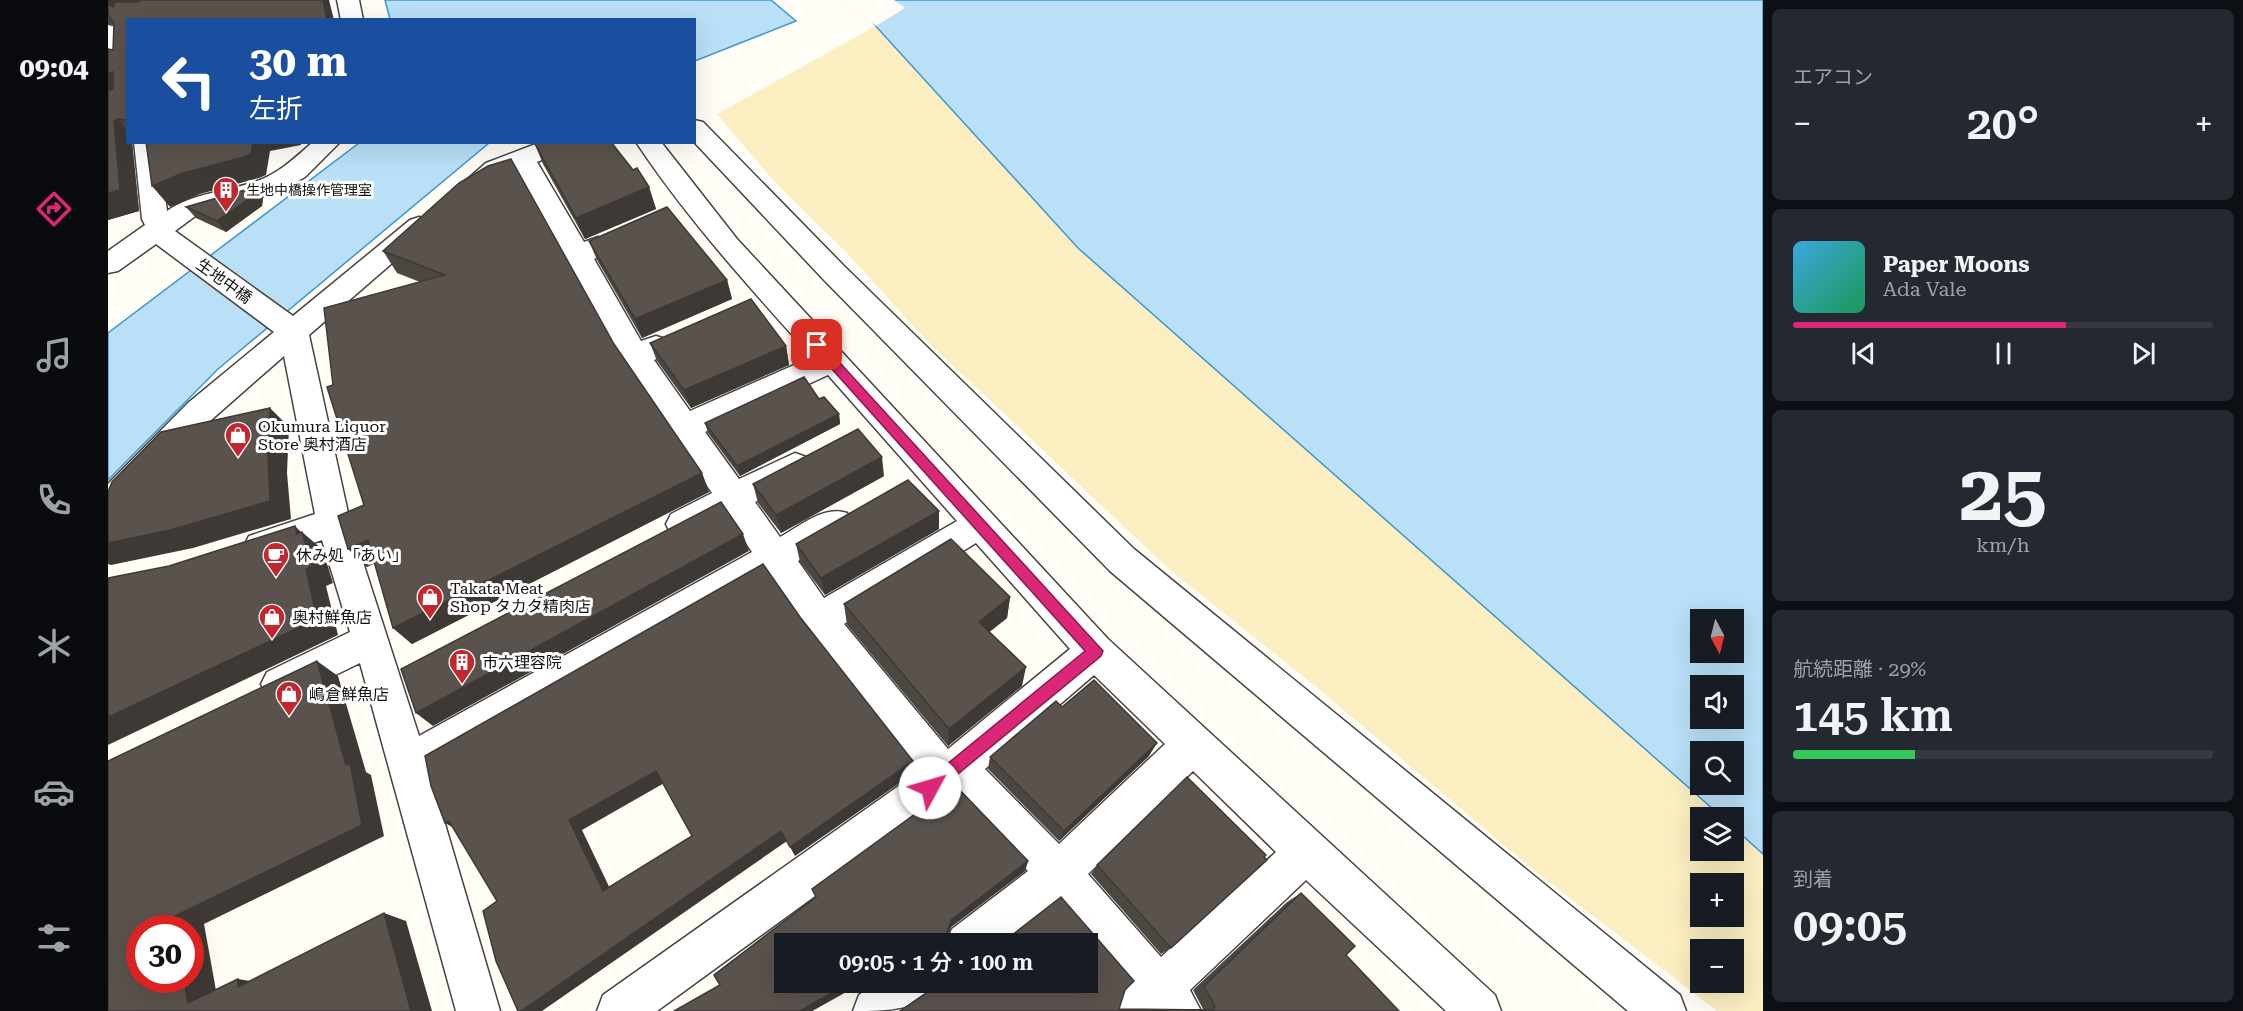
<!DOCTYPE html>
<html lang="ja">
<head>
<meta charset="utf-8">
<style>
	body { margin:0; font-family:"Roboto Serif","Noto Sans JP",serif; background:#242831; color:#f1f3f6; height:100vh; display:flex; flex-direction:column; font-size:22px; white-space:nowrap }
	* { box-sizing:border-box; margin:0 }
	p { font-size:20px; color:#9ea1a6 }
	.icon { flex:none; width:33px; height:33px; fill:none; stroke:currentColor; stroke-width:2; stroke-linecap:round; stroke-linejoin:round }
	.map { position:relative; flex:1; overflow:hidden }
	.side { display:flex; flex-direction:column; gap:9px; padding:9px; background:#0d0f14; width:480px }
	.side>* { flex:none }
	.banner { position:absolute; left:18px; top:18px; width:570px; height:126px; border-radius:0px; box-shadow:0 6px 24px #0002; background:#1a4fa0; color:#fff; overflow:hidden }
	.needle { width:39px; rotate:173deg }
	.fabs { position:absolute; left:1582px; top:609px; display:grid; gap:12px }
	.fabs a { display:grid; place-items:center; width:54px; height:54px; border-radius:0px; background:#171b24; box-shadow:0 6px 24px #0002; font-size:30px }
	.speed { position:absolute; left:18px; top:915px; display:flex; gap:12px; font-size:30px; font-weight:700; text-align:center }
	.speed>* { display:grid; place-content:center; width:78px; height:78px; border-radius:50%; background:#171b24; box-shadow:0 6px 24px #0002; line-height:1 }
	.speed .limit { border:9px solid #d22; background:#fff; color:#111 }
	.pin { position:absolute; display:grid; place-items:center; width:51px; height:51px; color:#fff; margin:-26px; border-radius:12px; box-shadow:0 3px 9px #0006 }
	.me { position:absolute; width:66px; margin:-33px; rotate:51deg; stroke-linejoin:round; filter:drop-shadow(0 0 4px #0008) }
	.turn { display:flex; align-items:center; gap:21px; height:126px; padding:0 24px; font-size:27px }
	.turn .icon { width:78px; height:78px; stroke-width:2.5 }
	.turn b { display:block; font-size:42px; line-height:51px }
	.big { font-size:45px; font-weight:600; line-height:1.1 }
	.side .card { flex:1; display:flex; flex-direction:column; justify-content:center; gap:9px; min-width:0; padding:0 21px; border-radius:9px; background:#242831 }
	.side .dial { align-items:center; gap:0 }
	.dial b { font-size:78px; line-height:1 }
	.song { display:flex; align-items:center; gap:18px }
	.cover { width:72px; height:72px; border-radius:9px; background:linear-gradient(135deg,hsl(200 70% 55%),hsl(150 70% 35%)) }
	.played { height:6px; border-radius:3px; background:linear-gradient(90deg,#db2777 65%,#363941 65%) }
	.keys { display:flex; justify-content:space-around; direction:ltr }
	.heat { display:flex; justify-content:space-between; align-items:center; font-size:33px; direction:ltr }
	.charge { height:9px; border-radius:4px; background:linear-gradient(90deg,#34c759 29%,#363941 0) }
	.trip { position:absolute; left:666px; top:933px; width:324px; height:60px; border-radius:0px; background:#171b24; box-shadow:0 6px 24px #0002; font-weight:600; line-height:60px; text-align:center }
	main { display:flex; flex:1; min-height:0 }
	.tabs { display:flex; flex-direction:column; width:108px; justify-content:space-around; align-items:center; background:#090b0e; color:#9ea1a6 }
	.tabs .icon { width:42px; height:42px }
	.tabs .on { color:#db2777 }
	.tabs b { font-size:27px; color:#f1f3f6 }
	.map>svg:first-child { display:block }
	.sand { fill:#fbeec1; fill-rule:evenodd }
	.water { fill:#b9e0f7; stroke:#3f96cf; stroke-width:1.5; fill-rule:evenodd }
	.pier { fill:#fffdf5 }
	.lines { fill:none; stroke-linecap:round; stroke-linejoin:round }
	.minor-casing { stroke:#444; stroke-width:3 }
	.minor { fill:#fff; fill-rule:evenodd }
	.wall { fill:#4d4742 }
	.shaded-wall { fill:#3f3936 }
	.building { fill:#5a524d; stroke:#3f3936; stroke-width:1.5; fill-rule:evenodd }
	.route { fill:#db2777; stroke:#8e194d; stroke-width:1.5 }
	.labels { text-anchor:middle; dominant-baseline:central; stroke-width:6; stroke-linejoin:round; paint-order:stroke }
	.far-poi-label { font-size:14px; fill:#111; stroke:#fff; text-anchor:start }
	.street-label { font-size:16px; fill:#111; stroke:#fff }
	.poi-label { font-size:16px; fill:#111; stroke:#fff; text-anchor:start }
</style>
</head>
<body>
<main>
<nav class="tabs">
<b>09:04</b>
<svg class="icon on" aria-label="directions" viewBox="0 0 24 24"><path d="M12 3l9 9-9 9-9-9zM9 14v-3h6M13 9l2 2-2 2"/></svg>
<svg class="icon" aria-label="music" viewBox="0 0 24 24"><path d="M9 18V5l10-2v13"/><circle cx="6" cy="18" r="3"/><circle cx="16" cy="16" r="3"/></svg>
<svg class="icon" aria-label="phone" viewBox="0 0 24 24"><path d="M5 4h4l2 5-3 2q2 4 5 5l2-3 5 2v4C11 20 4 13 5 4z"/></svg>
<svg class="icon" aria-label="climate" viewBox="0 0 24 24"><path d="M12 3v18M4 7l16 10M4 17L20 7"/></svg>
<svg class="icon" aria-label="car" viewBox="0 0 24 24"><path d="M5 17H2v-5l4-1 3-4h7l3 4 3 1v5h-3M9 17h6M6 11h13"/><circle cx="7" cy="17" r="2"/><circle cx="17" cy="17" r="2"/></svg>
<svg class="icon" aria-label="filters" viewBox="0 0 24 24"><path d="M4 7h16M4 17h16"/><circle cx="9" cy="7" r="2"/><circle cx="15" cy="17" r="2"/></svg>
</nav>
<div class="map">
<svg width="1655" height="1011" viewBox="0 0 1655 1011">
	<rect width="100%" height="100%" fill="#fffdf5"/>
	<path class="sand" d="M 768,26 L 970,248 L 1614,817 L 1593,818 L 1593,850 L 1626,850 L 1626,828 L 1655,854 L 1655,1011 L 1609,1011 L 1428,872 L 1207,686 L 1062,570 L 819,341 L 738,252 L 666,181 L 609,114 ZM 1593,884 L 1626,884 L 1626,916 L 1593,916 ZM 1593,950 L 1626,950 L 1626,982 L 1593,982 Z"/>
	<g class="water">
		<polygon points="277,0 663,0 688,21 587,61 586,20 282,19"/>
		<path d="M 733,0 L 1655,0 L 1655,854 L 1626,828 L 1626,818 L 1614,817 L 970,248 L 764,22 ZM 1593,620 L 1626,620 L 1626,652 L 1593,652 ZM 1593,686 L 1626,686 L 1626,718 L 1593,718 ZM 1593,752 L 1626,752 L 1626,784 L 1593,784 Z"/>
		<polygon points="251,143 381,143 110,369 0,480 0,333"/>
	</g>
	<polygon class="pier" points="731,0 786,0 797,8 768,26"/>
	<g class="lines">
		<g class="minor-casing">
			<g id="minor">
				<polygon points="229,0 251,0 255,20 233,20"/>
				<polygon points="0,25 8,27 20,45 20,69 12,67 0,49"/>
				<polygon points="586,120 595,122 736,266 1026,549 1572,995 1578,1011 1520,1011 1002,571 716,280 586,142"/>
				<path d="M 26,142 L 50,142 L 59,211 C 86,192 121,192 152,180 C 172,172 188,157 205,142 L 232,142 L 197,177 L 170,192 L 90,214 L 67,231 L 185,316 L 302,220 L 311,217 L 320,220 L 324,226 L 320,232 L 201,335 L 242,522 L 311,736 L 644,552 L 620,516 L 575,538 L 563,534 L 558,524 L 563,514 L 604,493 L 517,364 L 409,170 C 391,176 378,195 358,190 L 354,184 L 378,163 L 433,142 L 469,142 L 466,147 L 429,162 L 476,242 L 490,237 L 500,240 L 503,246 L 500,252 L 486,259 L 533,341 L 548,336 L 558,339 L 563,347 L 558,355 L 546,360 L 582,411 L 704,357 C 642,288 580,220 528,142 L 553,142 L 629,239 L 1000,639 L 1387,995 L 1393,1011 L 1338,1011 L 1198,880 L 1082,990 L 1093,1011 L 1005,1011 L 1011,995 L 1021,986 L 948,902 L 895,944 L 838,944 L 844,929 L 920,871 L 847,794 L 549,1011 L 489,1011 L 495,995 L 809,773 L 698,631 L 662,577 L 322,773 L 392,1011 L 348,1011 L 252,663 L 172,702 L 159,696 L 153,684 L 159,672 L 242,632 L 214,540 L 153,561 L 141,556 L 136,546 L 141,536 L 207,514 L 176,356 L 102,421 L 12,515 L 0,519 L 0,484 L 80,403 L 166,332 L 48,244 L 10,271 L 0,273 L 0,251 L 37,225 L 34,219 ZM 720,375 L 849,521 L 716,598 L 690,561 L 739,533 L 744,523 L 739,513 C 716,505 692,526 672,537 L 647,502 L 698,475 L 703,466 L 698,457 L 687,453 L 631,479 L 597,432 ZM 868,543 L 962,649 L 840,749 L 736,624 ZM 986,675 L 1057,744 L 951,844 L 877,769 ZM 1085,771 L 1168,852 L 1053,957 L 980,874 Z"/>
				<path d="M 769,982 L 830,982 C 814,1011 780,1011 745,1011 L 751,995 Z"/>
			</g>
		</g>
		<use href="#minor" class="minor"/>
	</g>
	<g class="wall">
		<polygon points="0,0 20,20 20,142 24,142 31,211 0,220 6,25 0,24"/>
		<polygon points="426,142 525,170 541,187 548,209 477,239 435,164"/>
		<polygon points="351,183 506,344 594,473 601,492 304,644 285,628 266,563 259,567 256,505 225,385 312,282 289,273 275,251"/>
		<polygon points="155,198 154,206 118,232 88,218 78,207"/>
		<polygon points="481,241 619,280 624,299 534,338 489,260"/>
		<polygon points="542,343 678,346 681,365 583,408 549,361"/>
		<polygon points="711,399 731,414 732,424 632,476 600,433 597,423"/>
		<polygon points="776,476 673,533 650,503 645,484"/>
		<polygon points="831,511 831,529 717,595 692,562 688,544"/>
		<polygon points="902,597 899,618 881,632 914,686 840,746 739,625 736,604"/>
		<polygon points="954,707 1041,756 951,841 880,769 882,757"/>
		<polygon points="847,785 920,861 917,871 843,927 838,939 899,939 953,897 1026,981 1017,990 1011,1009 1095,1009 1085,990 1179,902 1193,893 1247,946 1238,955 1291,1011 792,1011 831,984 831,982 980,982 980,944 676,944 676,982 756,982 704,1011 566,1011 612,985 606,975 708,897 704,889"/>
		<polygon points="989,865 1063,948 1053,954 983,874"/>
	</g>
	<g class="shaded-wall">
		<polygon points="0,0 52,0 0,9"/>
		<polygon points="215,0 221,0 226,20 219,20"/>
		<polygon points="5,72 20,91 0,98 0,73"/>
		<polygon points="9,119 20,132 20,142 24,142 31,211 0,220 0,193 6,121"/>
		<polygon points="145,142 193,142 193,145 162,151 158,175 151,178 92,194 62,207 44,186"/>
		<polygon points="147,187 155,198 154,206 118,232 109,221"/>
		<polygon points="541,187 548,209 477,239 468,218"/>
		<polygon points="619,280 624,299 534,338 527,319"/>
		<polygon points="678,346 681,365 583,408 576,390"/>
		<polygon points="162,408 181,427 179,473 183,519 85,548 3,565 0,564 0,543 160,454"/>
		<polygon points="731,414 732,424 632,476 629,466"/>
		<polygon points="774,457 776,476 673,533 668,515"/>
		<polygon points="594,473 601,492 304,644 285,628"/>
		<polygon points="831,511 831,529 717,595 713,578"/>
		<polygon points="187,526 195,534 194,532 215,550 225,583 218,586 230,635 0,745 0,717 189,534"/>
		<polygon points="635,534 641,551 325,726 308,713"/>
		<polygon points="260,540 278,558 259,567 240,549"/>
		<polygon points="902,597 899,618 869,642 871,622"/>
		<polygon points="209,661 230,676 258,772 263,775 276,836 96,924 111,1007 80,1003 76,980 82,980 82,928 67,928 65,917 238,765"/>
		<polygon points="918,667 914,686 840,746 841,729"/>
		<polygon points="1049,743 1041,756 951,841 956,831"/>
		<polygon points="805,761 806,773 687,856 682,847"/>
		<polygon points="548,771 558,782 474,830 507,899 495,891 461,820"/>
		<polygon points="341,821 355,833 337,823"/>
		<polygon points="673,831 679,841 434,1011 413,1011"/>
		<polygon points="920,861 917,871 843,927 837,944 837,939 843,920"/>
		<polygon points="276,913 298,921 324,1011 303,1011"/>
		<polygon points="130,979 159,984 130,987"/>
		<polygon points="743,982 756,982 704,1011 692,1011"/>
	</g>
	<g class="building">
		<polygon points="33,0 215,0 219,20 20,20 20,120 9,119 6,121 12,190 0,193 0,91 5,89 5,72 0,73 0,49 5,50 6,24 0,14 0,4 5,7 7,2 29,2"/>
		<polygon points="38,142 145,142 143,154 136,157 75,173 44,186"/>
		<polygon points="426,142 503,142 525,170 529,168 541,187 468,218"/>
		<polygon points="403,159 506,344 594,473 285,628 260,540 240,549 230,516 256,505 219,387 225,385 216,308 337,275 275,251 351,183 380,166"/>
		<polygon points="147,187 146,195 109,221 78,207"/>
		<polygon points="559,207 619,280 527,319 481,241"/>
		<polygon points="643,299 678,346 576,390 542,343"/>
		<polygon points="696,377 711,399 716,397 731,414 629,466 597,423"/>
		<polygon points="162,408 160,454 162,501 62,530 0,543 0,492 4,482 53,432"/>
		<polygon points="750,429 774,457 668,515 645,484"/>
		<polygon points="800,480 831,511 713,578 688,544"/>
		<polygon points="613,502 635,534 308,713 293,669"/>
		<polygon points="187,526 189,534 194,532 204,566 198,569 209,619 0,717 0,578 61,566"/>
		<polygon points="843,539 902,597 871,622 918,667 841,729 736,604"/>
		<path d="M 655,564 L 692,617 L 805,761 L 682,847 L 673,831 L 413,1011 L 410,1011 L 388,961 L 375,911 L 389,901 L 341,821 L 337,823 L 323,786 L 317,756 ZM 548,771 L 584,836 L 495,891 L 461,820 Z"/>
		<polygon points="209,661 238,765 242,763 254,825 65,917 67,928 32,928 32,980 76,980 80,1003 130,979 130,987 276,913 303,1011 0,1011 0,761"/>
		<polygon points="986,680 1049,743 956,831 882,757 948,701 954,707"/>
		<polygon points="1079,777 1158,855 1156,857 1159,860 1063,948 989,865"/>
		<polygon points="847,785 920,861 843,920 837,939 899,939 953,897 1026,981 1017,990 1011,1009 1105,1010 1107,1006 1096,986 1193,893 1247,946 1238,955 1291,1011 792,1011 831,984 831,982 980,982 980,944 676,944 676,982 743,982 692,1011 566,1011 612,985 606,975 708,897 704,889"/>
	</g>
	<polygon class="route" points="709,340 713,342 995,651 993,656 822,797 816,794 813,788 816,783 977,651 705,348 703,345"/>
	<defs>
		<g id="building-pin" transform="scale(1.35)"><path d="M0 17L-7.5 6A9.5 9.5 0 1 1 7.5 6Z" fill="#c4262e" stroke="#fff"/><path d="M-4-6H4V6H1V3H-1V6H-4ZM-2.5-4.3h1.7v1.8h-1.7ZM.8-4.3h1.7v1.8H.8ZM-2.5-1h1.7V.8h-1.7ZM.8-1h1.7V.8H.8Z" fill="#fff"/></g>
		<g id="shop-pin" transform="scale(1.35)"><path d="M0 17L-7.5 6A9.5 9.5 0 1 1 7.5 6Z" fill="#c4262e" stroke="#fff"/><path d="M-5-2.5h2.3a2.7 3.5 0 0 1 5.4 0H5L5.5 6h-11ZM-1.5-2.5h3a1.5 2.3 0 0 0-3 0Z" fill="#fff"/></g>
		<g id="cafe-pin" transform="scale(1.35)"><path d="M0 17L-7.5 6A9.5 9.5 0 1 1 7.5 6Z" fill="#c4262e" stroke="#fff"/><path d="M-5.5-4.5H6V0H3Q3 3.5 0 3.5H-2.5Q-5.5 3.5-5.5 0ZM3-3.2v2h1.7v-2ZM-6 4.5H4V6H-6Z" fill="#fff"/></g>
	</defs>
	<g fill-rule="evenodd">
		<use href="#building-pin" x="118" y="190"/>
		<use href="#shop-pin" x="130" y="435"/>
		<use href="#cafe-pin" x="168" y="555"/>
		<use href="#shop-pin" x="322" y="597"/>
		<use href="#shop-pin" x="164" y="617"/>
		<use href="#building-pin" x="354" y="662"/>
		<use href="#shop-pin" x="181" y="694"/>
	</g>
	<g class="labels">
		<g class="far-poi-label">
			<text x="138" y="190">生地中橋操作管理室</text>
		</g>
		<g class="street-label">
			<text transform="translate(116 281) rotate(36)">生地中橋</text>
		</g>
		<g class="poi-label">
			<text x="150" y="426">Okumura Liquor<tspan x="150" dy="18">Store 奥村酒店</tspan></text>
			<text x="188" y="555">休み処「あい」</text>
			<text x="342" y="588">Takata Meat<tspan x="342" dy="18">Shop タカタ精肉店</tspan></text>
			<text x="184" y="617">奥村鮮魚店</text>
			<text x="374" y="662">市六理容院</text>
			<text x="201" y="694">嶋倉鮮魚店</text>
		</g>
	</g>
</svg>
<div class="fabs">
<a><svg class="needle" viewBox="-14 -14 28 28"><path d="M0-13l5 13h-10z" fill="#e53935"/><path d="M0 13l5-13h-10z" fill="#9ea1a6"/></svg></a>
<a><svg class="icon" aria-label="sound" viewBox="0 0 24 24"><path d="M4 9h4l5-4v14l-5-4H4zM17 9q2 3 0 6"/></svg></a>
<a><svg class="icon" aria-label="search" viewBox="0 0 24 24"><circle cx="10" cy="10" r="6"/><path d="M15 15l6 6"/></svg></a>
<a><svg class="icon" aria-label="layers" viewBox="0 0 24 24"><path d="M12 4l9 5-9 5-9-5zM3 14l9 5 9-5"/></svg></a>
<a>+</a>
<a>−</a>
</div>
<div class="speed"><div class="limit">30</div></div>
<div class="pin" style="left:709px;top:345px;background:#d93025"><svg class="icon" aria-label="arrive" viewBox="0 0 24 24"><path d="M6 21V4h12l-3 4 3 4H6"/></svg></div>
<svg class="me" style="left:822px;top:788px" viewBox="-20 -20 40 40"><circle r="19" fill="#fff"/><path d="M0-13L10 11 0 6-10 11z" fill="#db2777"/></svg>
<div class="trip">09:05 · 1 分 · 100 m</div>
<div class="banner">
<div class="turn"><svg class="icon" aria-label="left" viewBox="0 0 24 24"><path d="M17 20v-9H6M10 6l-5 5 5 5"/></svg><div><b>30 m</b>左折</div></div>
</div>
</div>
<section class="side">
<div class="card"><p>エアコン</p>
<div class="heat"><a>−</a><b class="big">20°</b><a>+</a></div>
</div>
<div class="card">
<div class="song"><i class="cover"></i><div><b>Paper Moons</b><p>Ada Vale</p></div></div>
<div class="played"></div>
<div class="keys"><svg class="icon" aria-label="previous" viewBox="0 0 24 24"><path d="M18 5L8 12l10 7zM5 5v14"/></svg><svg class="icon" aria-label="pause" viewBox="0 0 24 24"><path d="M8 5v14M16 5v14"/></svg><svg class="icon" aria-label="next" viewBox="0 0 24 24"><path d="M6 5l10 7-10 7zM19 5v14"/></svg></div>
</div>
<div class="card dial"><b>25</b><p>km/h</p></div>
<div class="card"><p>航続距離 · 29%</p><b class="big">145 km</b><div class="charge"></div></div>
<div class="card"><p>到着</p><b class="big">09:05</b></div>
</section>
</main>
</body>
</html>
